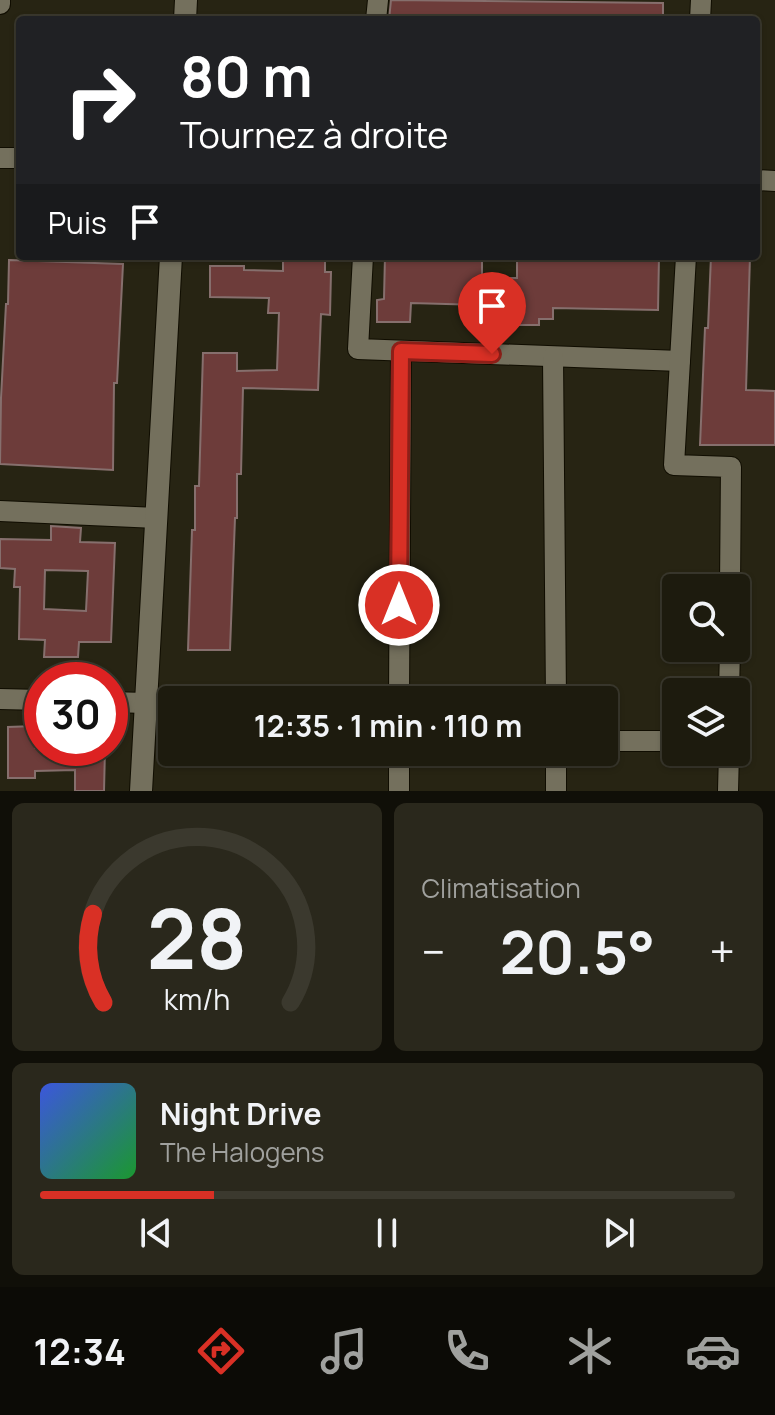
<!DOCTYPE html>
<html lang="fr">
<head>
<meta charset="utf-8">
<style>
	body { margin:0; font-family:Manrope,sans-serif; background:#2a281c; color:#f1f3f6; height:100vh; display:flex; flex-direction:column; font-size:30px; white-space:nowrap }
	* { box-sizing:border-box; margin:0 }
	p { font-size:26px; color:#a0a19e }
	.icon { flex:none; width:44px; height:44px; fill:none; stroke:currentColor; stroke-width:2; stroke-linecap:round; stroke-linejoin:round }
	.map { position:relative; height:791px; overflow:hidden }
	.drawer { display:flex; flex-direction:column; gap:12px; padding:12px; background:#100f08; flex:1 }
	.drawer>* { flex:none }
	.top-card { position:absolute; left:16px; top:16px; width:744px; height:244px; border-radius:8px; box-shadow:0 2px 6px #0004,0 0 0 2px #3b392e; background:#202124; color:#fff; overflow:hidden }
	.tools { position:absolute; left:662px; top:574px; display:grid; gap:16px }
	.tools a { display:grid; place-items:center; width:88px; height:88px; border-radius:8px; background:#1d1b0e; box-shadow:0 2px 6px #0004,0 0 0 2px #3b392e; font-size:40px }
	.speed { position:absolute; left:24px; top:662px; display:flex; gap:16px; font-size:40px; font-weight:700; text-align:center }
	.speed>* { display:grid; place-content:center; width:104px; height:104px; border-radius:50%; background:#1d1b0e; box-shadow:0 2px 6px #0004,0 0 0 2px #3b392e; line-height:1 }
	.speed .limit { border:12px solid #d22; background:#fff; color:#111 }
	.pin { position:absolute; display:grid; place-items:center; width:68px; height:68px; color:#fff; margin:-82px -34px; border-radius:50% 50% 50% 0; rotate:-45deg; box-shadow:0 0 8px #0007 }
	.pin .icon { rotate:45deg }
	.me { position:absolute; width:88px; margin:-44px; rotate:0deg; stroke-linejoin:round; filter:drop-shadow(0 0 6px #0008) }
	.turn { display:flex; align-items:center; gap:28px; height:168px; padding:0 32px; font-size:36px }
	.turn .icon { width:104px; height:104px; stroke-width:2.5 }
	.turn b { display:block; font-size:56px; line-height:68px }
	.then { display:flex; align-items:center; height:76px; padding:0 32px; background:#0003; gap:16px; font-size:30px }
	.big { font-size:60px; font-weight:700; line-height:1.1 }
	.drawer .card { flex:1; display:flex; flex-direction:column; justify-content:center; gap:12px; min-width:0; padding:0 28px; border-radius:12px; background:#2a281c }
	.drawer .dial { align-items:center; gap:0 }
	.dial svg { height:208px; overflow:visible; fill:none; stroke:#3b392e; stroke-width:7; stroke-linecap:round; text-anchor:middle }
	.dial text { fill:#f1f3f6; stroke:none }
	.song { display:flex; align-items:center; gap:24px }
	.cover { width:96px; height:96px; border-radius:12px; background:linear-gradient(135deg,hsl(230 70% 55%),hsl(130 70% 35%)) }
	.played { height:8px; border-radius:4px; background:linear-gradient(90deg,#d93025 25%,#3b392e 25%) }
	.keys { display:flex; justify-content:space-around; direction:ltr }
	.heat { display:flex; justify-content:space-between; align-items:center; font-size:44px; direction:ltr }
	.drawer .tiles { flex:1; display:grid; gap:12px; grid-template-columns:1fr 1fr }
	.card:last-child { grid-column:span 2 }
	.trip { position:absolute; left:158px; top:686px; width:460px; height:80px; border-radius:8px; background:#1d1b0e; box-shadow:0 2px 6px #0004,0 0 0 2px #3b392e; font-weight:700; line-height:80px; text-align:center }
	.menu { display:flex; height:128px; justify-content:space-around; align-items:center; background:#0c0b06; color:#a0a19e }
	.menu .icon { width:56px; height:56px }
	.menu .selected { color:#d93025 }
	.menu b { font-size:36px; color:#f1f3f6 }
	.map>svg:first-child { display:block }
	.building { fill:#6d3c3a; stroke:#866f6d; stroke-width:2; fill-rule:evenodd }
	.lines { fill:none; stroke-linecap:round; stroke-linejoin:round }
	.minor-casing { stroke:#100d01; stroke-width:22 }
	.tertiary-casing { stroke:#100d01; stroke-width:24 }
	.minor { stroke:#74705d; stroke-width:20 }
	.tertiary { stroke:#74705d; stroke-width:22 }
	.route-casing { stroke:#8d1f18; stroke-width:20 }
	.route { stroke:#d93025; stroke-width:14 }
</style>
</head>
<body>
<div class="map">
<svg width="775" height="791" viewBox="0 0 775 791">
	<rect width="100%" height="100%" fill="#272413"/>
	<g class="building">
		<polygon points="391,0 663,3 663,20 389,20"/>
		<polygon points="283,256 325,256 325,272 331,272 330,315 321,314 318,390 243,388 241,474 237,474 237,518 235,518 230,650 188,650 192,530 195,530 195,486 199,486 203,353 237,353 237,371 277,370 279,313 268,313 269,298 210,297 210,266 244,266 244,270 283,271"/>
		<polygon points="385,256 482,256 482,278 517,278 517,258 659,256 658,310 553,308 553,319 539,319 539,325 517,325 517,321 481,321 481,305 411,303 410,322 377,322 377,300 384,299"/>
		<polygon points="711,256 750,256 746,390 775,391 775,445 700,445 705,328 708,328"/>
		<polygon points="9,260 123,264 117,383 114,383 113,470 0,464 1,398 6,304 8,304"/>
		<path d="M 51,526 L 81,528 L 80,542 L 115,543 L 111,642 L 79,642 L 78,657 L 44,657 L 45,640 L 19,639 L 20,587 L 14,587 L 15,569 L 0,568 L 0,539 L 51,540 ZM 45,570 L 88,571 L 86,611 L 44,609 Z"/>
		<polygon points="35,726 35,748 105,748 104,791 75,791 75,770 35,771 35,778 8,778 8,727"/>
	</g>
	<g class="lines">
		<g class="minor-casing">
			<g id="minor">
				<polyline points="0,4 0,0"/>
				<polyline points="376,20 378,0"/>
				<polyline points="700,20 701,0"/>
				<polyline points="0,158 20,158"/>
				<polyline points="756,180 775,181"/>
				<polyline points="363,256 358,349 680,361"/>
				<polyline points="686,256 674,465 731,467 730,588"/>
				<polyline points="553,357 556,700"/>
				<polyline points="0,511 157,518"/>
				<polyline points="729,692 730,648"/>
				<polyline points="0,699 42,700"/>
				<polyline points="399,700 401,351"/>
				<polyline points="110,702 146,703"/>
				<polyline points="604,741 676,741"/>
				<polyline points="556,752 556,791"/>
				<polyline points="399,791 399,752"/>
				<polyline points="728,791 729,752"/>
			</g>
		</g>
		<g class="tertiary-casing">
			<g id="tertiary">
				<polyline points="185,20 186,0"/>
				<polyline points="141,791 171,256"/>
			</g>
		</g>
		<use href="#minor" class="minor"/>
		<use href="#tertiary" class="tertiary"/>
	</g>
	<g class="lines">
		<g class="route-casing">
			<polyline id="route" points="399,605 401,351 492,354"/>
		</g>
		<use href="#route" class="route"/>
	</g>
</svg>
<div class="tools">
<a><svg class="icon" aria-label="search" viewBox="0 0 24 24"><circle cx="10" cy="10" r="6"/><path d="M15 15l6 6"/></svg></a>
<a><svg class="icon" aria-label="layers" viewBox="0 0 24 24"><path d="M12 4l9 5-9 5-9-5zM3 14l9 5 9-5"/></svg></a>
</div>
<div class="speed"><div class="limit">30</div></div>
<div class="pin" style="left:492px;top:354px;background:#d93025"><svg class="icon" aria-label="arrive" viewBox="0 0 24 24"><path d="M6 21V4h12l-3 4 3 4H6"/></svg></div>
<svg class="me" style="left:399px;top:605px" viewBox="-20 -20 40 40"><circle r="17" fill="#d93025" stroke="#fff" stroke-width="3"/><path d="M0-11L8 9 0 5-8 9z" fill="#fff"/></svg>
<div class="trip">12:35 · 1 min · 110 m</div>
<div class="top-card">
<div class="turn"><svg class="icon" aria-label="right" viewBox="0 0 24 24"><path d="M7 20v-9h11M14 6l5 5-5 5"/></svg><div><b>80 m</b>Tournez à droite</div></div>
<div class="then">Puis<svg class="icon" aria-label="arrive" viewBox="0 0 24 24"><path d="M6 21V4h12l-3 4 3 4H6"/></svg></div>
</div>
</div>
<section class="drawer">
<div class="tiles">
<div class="card dial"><svg viewBox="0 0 100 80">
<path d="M14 69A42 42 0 1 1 86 69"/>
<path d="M14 69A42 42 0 0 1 10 35" stroke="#d93025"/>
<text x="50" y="56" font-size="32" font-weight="700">28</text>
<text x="50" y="72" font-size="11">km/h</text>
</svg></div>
<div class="card"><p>Climatisation</p>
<div class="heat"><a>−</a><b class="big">20.5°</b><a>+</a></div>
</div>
<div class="card">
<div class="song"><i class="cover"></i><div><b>Night Drive</b><p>The Halogens</p></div></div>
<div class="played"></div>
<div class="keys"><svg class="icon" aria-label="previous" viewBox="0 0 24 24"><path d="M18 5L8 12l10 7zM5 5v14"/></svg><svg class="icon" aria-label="pause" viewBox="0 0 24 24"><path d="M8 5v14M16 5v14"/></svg><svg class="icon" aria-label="next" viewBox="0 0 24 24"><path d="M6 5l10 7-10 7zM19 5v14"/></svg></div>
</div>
</div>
</section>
<nav class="menu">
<b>12:34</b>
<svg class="icon selected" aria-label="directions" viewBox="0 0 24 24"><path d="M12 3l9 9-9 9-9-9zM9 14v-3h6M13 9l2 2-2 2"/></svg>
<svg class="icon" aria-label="music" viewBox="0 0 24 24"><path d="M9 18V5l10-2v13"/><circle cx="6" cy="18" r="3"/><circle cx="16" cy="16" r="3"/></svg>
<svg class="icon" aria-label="phone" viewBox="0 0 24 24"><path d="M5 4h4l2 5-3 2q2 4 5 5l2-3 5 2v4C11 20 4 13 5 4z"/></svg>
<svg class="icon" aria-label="climate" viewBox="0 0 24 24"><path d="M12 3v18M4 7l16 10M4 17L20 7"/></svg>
<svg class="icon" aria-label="car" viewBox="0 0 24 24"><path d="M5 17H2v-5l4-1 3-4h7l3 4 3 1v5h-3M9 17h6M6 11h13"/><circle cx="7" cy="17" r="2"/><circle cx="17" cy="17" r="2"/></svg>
</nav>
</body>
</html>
